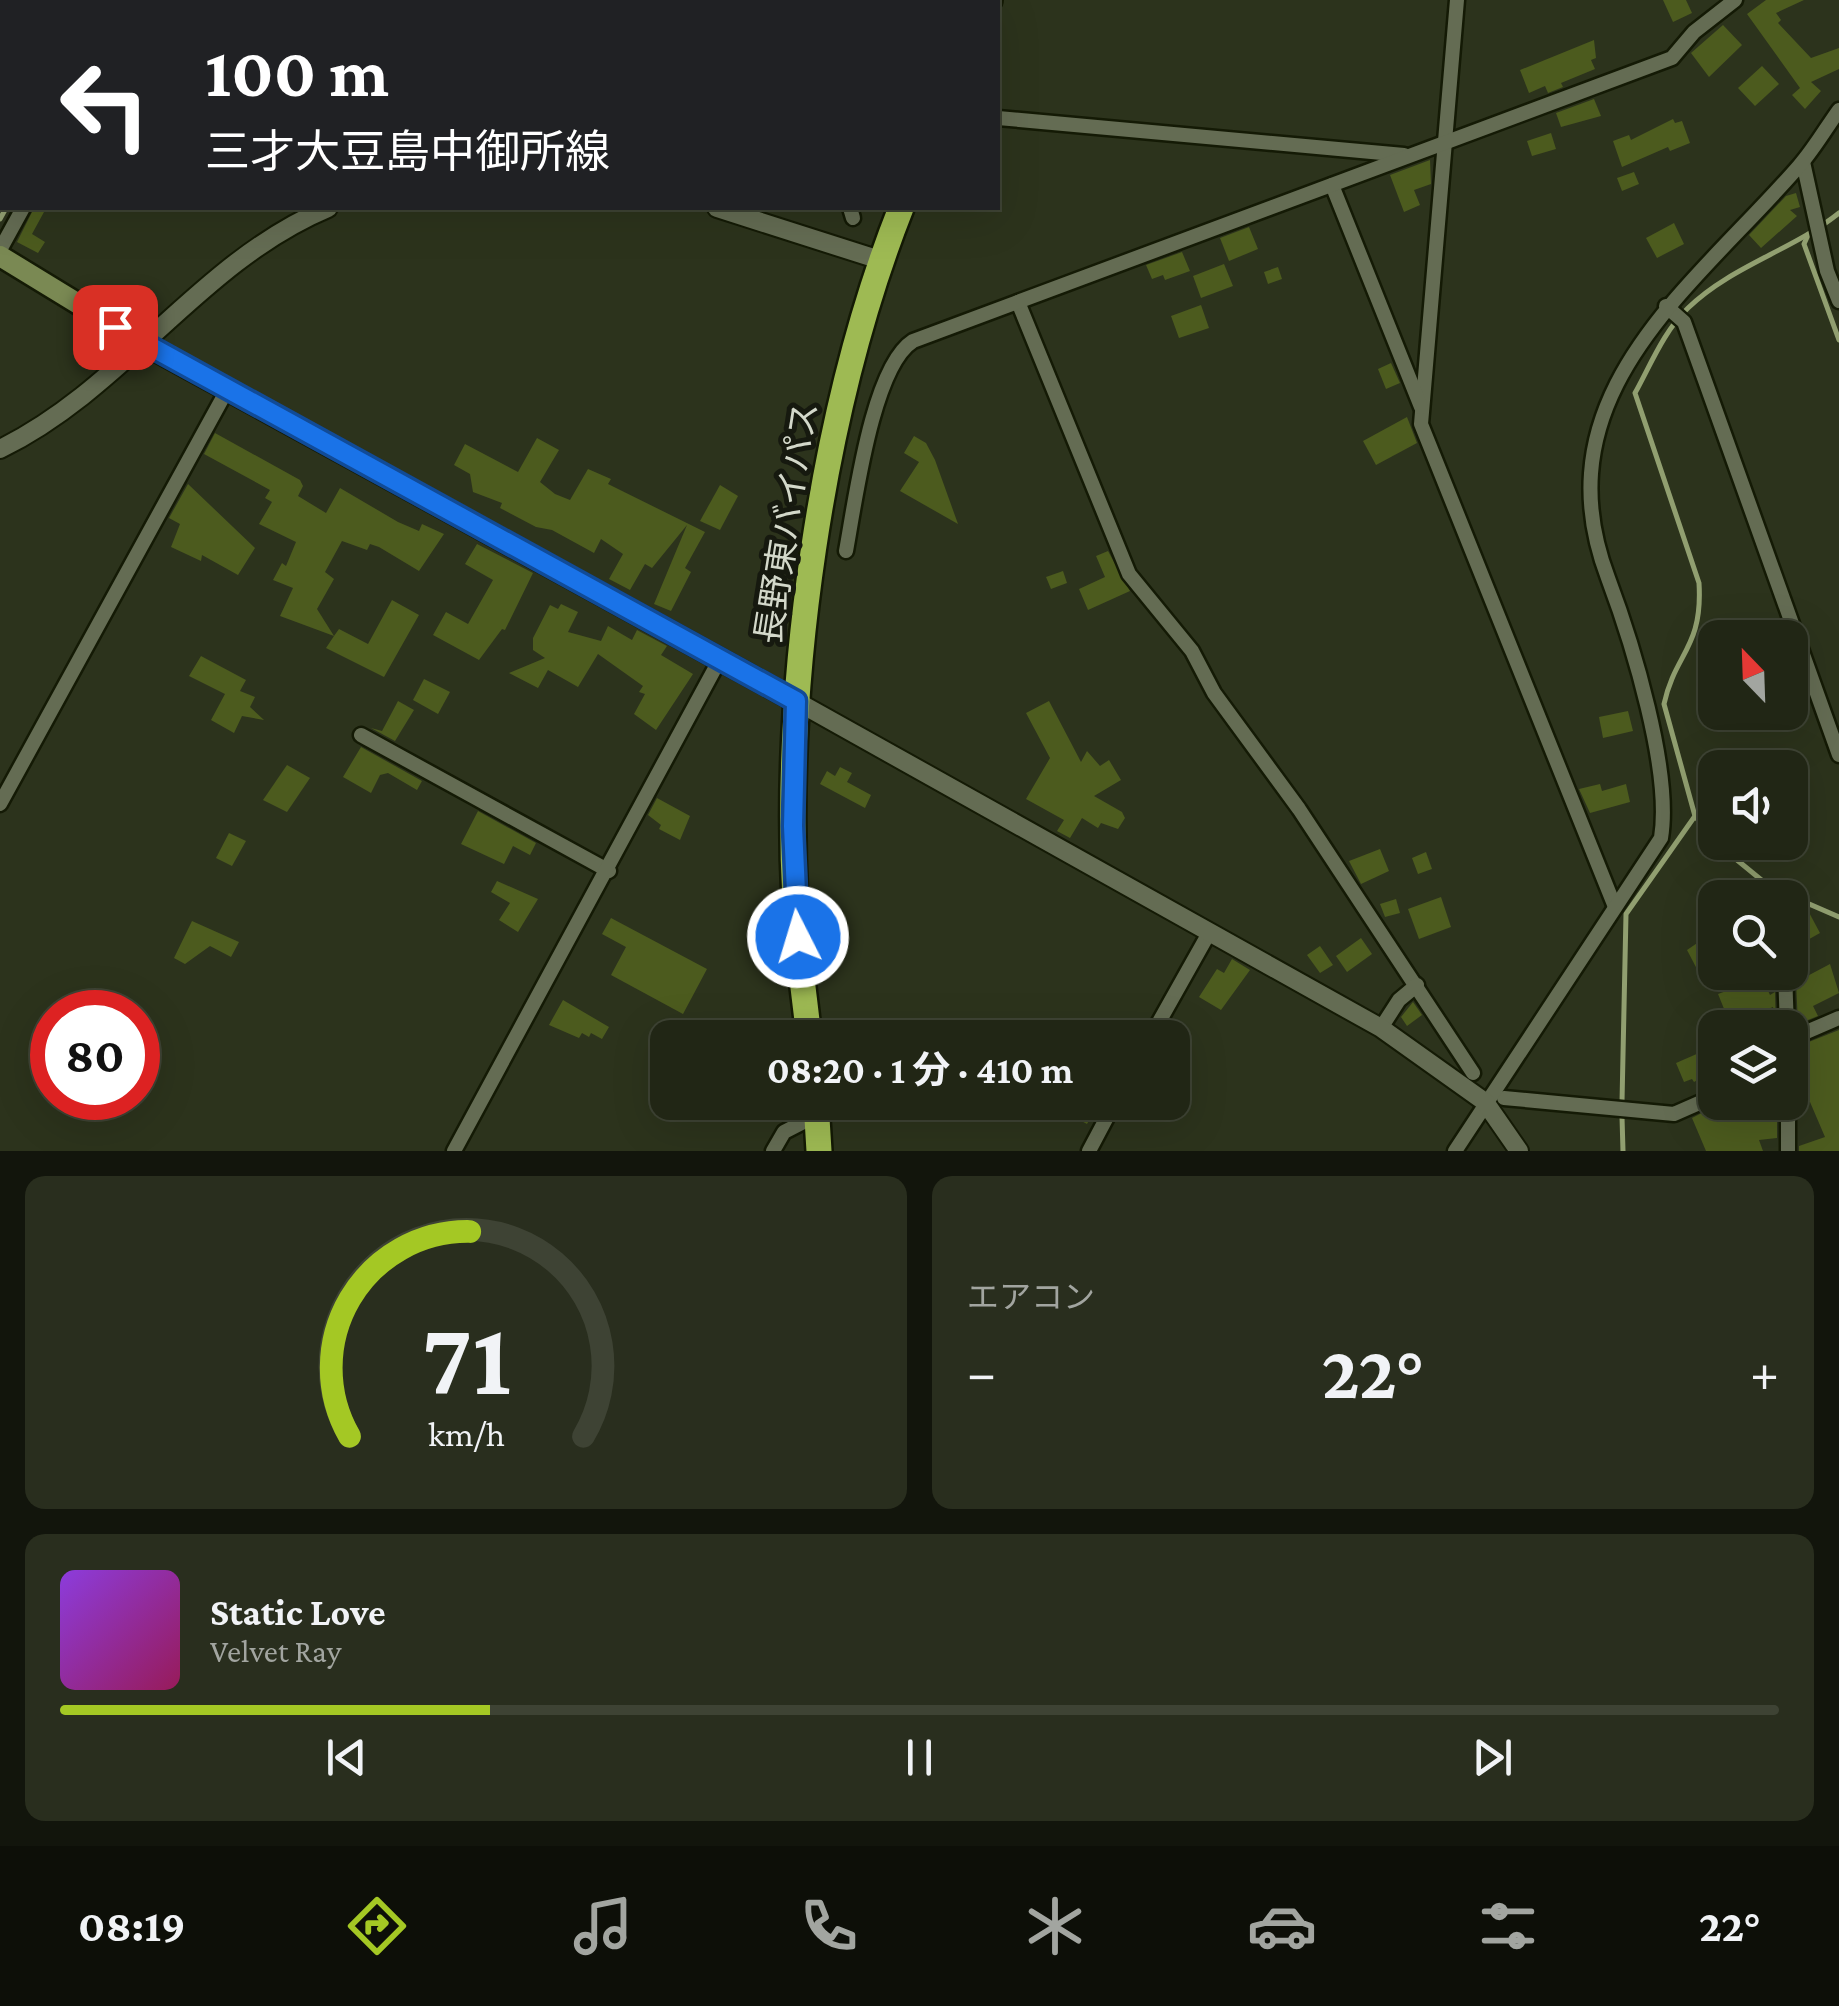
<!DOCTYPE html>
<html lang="ja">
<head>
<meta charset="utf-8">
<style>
	body { margin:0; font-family:"Crimson Pro","Noto Sans JP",serif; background:#292e1e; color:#f1f3f6; height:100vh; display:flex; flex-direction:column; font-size:38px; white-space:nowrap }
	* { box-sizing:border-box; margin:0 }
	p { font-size:32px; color:#a2a5a0 }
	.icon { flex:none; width:55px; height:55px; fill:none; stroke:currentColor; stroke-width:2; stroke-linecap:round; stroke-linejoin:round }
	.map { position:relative; height:1151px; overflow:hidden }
	.side { display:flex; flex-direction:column; gap:25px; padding:25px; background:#12150c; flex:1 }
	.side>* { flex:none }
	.banner { position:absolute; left:0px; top:0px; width:1000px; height:210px; box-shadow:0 10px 40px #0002,0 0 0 2px #3e4334; background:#202124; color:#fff; overflow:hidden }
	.needle { width:65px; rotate:337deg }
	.fabs { position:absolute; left:1698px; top:620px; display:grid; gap:20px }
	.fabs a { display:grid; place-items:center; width:110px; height:110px; border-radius:20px; background:#212615; box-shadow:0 10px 40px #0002,0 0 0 2px #3e4334; font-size:50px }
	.speed { position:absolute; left:30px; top:990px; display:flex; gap:20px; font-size:50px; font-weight:700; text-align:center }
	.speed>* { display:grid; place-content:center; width:130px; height:130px; border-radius:50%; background:#212615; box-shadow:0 10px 40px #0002,0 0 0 2px #3e4334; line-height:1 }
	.speed .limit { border:15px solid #d22; background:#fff; color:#111 }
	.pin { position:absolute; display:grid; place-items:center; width:85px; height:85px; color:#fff; margin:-42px; border-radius:20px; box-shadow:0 5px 15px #0006 }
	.me { position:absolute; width:110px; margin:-55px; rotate:355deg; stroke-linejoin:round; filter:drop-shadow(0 0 8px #0008) }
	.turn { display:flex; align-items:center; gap:35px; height:210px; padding:0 40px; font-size:45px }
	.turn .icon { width:130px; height:130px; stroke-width:2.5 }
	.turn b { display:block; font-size:70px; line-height:85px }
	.big { font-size:75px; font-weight:700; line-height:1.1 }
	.side .tile { flex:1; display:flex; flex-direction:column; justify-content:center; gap:15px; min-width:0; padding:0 35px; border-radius:20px; background:#292e1e }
	.side .dial { align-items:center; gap:0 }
	.dial svg { height:260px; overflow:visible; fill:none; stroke:#3e4334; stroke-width:7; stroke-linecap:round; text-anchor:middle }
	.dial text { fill:#f1f3f6; stroke:none }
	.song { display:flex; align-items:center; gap:30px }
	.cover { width:120px; height:120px; border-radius:15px; background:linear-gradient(135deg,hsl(270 70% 55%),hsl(330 70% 35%)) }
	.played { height:10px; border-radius:5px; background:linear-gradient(90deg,#a4c824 25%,#3e4334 25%) }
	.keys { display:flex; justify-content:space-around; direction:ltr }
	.heat { display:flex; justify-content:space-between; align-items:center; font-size:55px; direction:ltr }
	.side .tiles { flex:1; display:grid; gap:25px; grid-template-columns:1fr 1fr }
	.tile:last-child { grid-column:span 2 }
	.trip { position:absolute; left:650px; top:1020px; width:540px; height:100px; border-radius:20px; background:#212615; box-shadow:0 10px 40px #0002,0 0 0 2px #3e4334; font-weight:700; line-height:100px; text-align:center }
	.tab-bar { display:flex; height:160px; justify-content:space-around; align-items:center; background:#0d0f08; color:#a2a5a0 }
	.tab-bar .icon { width:70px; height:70px }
	.tab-bar .on { color:#a4c824 }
	.tab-bar b { font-size:45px; color:#f1f3f6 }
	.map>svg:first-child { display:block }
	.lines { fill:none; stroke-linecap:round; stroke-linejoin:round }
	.stream { stroke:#919f70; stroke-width:5 }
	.building { fill:#4c5b1e }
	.minor-casing { stroke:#141a05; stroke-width:19 }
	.tertiary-casing { stroke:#141a05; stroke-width:22 }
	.secondary-casing { stroke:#141a05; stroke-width:25 }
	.trunk-casing { stroke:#141a05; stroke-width:30 }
	.minor { stroke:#646c53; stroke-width:14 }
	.tertiary { stroke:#646c53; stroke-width:18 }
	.secondary { stroke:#7a8953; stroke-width:20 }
	.trunk { stroke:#9eba53; stroke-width:25 }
	.route-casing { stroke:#114b97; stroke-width:25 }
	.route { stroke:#1a73e8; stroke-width:18 }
	.labels { text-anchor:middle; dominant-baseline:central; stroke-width:10; stroke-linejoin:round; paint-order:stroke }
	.street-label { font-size:35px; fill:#d3d8ca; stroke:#16190f }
</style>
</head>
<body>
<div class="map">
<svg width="1839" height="1151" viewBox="0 0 1839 1151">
	<rect width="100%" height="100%" fill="#2c331c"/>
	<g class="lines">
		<g class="stream">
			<polyline points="115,2 117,0"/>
			<polyline points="0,219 6,208"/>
			<polyline points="1808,235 1804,244 1839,340"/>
			<polyline points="1695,816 1715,842 1770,887 1839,917"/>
			<path d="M 1622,1102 L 1626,914 L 1695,816 L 1664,704 C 1675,653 1703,648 1699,583 L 1635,393 C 1651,364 1664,331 1688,308 C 1731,266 1793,250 1839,213"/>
			<polyline points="1622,1117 1623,1151"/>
		</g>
	</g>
	<g class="building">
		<polygon points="1663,0 1686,0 1692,13 1673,22"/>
		<polygon points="1766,0 1804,0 1776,13 1781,20 1778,23 1811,58 1839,48 1839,69 1811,82 1821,91 1805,109 1792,95 1800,88 1747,14"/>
		<polygon points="1723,25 1742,45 1709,77 1691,53"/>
		<polygon points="1594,40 1596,58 1591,60 1595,69 1561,83 1563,87 1548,93 1545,86 1529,93 1520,70"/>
		<polygon points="1762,66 1779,84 1755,106 1738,88"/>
		<polygon points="1594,99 1601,116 1561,127 1556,113"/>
		<polygon points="1673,119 1675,123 1682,121 1690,143 1670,151 1668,147 1622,167 1613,141 1629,135 1631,140"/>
		<polygon points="1551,133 1556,149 1532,156 1527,141"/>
		<polygon points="1430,160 1431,184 1414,190 1420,205 1404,212 1390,175"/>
		<polygon points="1634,172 1639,184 1622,191 1617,178"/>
		<polygon points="1796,193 1800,207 1790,210 1797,216 1761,248 1749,235 1786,196"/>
		<polygon points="34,208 44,212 32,234 45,242 38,253 17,242"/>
		<polygon points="1674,223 1684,244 1657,258 1646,238"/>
		<polygon points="1249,227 1258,249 1229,261 1220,238"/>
		<polygon points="1182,252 1190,271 1165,280 1163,275 1152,279 1146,265"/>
		<polygon points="1224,264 1233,286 1201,298 1193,276"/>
		<polygon points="1278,267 1282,279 1268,284 1264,272"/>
		<polygon points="1201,305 1209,328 1179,338 1171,316"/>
		<polygon points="1391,363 1400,383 1386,389 1378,369"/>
		<polygon points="1407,417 1417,443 1376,465 1363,441"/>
		<polygon points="215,433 300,480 303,486 298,496 326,513 340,488 398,522 419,531 422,524 444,534 419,571 379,547 370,544 367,550 342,541 325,572 334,579 317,609 334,636 339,629 368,644 392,600 419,615 384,677 326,648 334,636 280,616 293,588 273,580 282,563 286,566 296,542 259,524 272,502 265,498 270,490 204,454"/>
		<polygon points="914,436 926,443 935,460 958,524 900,491 919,462 904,453"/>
		<polygon points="537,438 559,450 540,482 555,494 570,500 588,469 611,479 608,484 705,532 685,568 691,572 671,611 654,604 687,525 652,568 645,564 630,590 609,579 623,554 601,539 594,553 552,530 536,527 500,508 502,503 473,492 470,474 454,465 465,444 518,472"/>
		<polygon points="188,484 255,548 238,575 202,555 201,561 171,547 180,524 169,518"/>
		<polygon points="720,485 738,496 720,530 700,521"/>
		<polygon points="477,544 533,573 505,630 502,629 479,660 433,635 446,612 468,624 493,580 465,564"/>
		<polygon points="1108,551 1130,591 1088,610 1079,589 1105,577 1096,556"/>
		<polygon points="1063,571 1067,583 1051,589 1046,577"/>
		<polygon points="561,604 578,612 568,632 601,641 608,626 632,640 637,630 667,646 661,655 693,674 656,730 634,714 645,694 639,692 643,686 598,654 578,687 548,670 538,688 509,673 545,658 533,650 533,638 550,605 558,609"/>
		<polygon points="201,656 246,680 240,691 255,697 250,707 264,720 242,716 234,733 211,720 225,694 189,676"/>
		<polygon points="424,679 450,692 438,714 413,700"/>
		<polygon points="398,701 414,710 395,741 371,728 382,731"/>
		<polygon points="1049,701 1081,762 1087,751 1100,766 1109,760 1121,780 1094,796 1122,812 1125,818 1118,829 1101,823 1098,828 1082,818 1070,838 1057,831 1064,820 1026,799 1050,758 1026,713"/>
		<polygon points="1628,711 1633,731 1603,738 1599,717"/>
		<polygon points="361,747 422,781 417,790 388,773 380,775 371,793 343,777"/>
		<polygon points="287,765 310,778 287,812 263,800"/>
		<polygon points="840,767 852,773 847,782 871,795 865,808 820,784 827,771 835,776"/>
		<polygon points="1600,784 1602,791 1626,784 1630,802 1590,813 1579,789"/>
		<polygon points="657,798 690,816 680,840 659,829 661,825 648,815"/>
		<polygon points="478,811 536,843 530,855 513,846 504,864 461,844"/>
		<polygon points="229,833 246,841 232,866 216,858"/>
		<polygon points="1380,849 1389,871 1361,884 1349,861"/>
		<polygon points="1426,852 1432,869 1418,874 1412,858"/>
		<polygon points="497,881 538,899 518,932 499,920 510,903 491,892"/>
		<polygon points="1441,897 1451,927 1419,939 1408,909"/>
		<polygon points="1396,899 1400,913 1385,917 1380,904"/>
		<polygon points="1793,901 1805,905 1820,933 1804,942 1790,917"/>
		<polygon points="611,918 707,969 683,1014 611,975 626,947 602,934"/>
		<polygon points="192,921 239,942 231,957 210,946 185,964 174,958"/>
		<polygon points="1715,931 1715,962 1698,971 1687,950"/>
		<polygon points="1361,938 1372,954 1347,972 1336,956"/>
		<polygon points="1320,946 1333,965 1320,973 1307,955"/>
		<polygon points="1232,959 1250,970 1221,1010 1199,997 1217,969 1224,973"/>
		<polygon points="1830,964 1839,993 1813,1006 1818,1016 1798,1024 1796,982"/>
		<polygon points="1762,978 1770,995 1775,992 1776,1028 1773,1007 1742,1020 1740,1016 1729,1021 1718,994"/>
		<polygon points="563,1000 609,1027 602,1039 591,1033 589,1037 582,1033 579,1038 549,1025"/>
		<polygon points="1413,1002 1422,1015 1407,1026 1401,1017"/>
		<polygon points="1014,1018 1051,1038 1004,1038"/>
		<polygon points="1839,1030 1839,1151 1799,1151 1799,1146 1825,1137 1810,1102 1802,1105 1797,1090 1791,1049"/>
		<polygon points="1715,1046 1715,1070 1694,1082 1692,1079 1684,1082 1676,1063"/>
		<polygon points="1046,1102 1099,1102 1087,1124"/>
		<polygon points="1723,1102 1777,1102 1777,1138 1759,1140 1763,1151 1706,1151 1692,1118"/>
	</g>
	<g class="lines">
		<g class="minor-casing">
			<g id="minor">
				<polyline points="14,0 16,2"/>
				<polyline points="787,0 788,2"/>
				<polyline points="1457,0 1421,424 1615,907"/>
				<polyline points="133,2 135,0"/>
				<polyline points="998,118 1404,155"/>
				<polyline points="1803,162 1827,271 1839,301"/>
				<polyline points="1332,185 1421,407"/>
				<polyline points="850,208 853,218"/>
				<polyline points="0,250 23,208"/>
				<polyline points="1018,302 1129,574 1192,651 1214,693 1299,809 1473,1073"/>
				<polyline points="1666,306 1684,322 1839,755"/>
				<path d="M 846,551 C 855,503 872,367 913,341 L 1672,58 L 1694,32 L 1735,0"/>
				<polyline points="361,735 609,871"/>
				<polyline points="0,804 227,390"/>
				<polyline points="1785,972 1787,1028"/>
				<polyline points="1381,1028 1399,1000 1417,985"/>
				<polyline points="1150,1038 1209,933"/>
				<polyline points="1790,1039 1839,1018"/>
				<polyline points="1504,1098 1674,1114 1715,1096"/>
				<polyline points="1788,1102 1788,1151"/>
				<polyline points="454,1151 720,659"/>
				<polyline points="773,1151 784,1132 817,1115"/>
				<polyline points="1089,1151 1115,1102"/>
				<path d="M 1455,1151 L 1661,838 C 1672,771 1632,642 1608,578 C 1538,394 1693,288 1799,166 C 1814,149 1826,128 1839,110"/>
			</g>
		</g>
		<g class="tertiary-casing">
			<g id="tertiary">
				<polyline points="717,208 880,260"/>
				<path d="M 0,449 C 125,388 199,262 328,208"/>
				<polyline points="796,701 1381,1028 1485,1102 1519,1151"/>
			</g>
		</g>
		<g class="secondary-casing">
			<polyline id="secondary" points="0,256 144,344 796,701"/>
		</g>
		<g class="trunk-casing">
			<g id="trunk">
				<polyline points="987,2 989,0"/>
				<path d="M 809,1038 C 804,992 797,947 795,901 C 783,684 821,410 901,208"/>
				<polyline points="816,1102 819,1151"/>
			</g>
		</g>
		<use href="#minor" class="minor"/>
		<use href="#tertiary" class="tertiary"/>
		<use href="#secondary" class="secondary"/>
		<use href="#trunk" class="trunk"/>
	</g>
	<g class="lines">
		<g class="route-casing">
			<polyline id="route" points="115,327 796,701 793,826 798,937"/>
		</g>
		<use href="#route" class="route"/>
	</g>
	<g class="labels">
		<g class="street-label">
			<text transform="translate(787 523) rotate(-81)">長野東バイパス</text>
		</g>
	</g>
</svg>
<div class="fabs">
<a><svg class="needle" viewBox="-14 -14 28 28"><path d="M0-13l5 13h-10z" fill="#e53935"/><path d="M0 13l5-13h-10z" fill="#a2a5a0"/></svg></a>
<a><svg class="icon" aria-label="sound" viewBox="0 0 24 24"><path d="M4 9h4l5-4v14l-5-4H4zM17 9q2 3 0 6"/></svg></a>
<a><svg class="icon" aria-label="search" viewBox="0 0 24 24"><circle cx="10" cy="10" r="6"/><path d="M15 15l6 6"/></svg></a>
<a><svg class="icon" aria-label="layers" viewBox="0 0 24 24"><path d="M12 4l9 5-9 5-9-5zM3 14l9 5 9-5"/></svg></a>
</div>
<div class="speed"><div class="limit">80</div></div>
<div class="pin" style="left:115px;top:327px;background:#d93025"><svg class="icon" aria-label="arrive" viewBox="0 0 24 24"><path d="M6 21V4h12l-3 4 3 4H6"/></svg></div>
<svg class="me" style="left:798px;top:937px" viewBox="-20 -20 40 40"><circle r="17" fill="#1a73e8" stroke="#fff" stroke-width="3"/><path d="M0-11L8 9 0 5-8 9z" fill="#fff"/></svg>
<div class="trip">08:20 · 1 分 · 410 m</div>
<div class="banner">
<div class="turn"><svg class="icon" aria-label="left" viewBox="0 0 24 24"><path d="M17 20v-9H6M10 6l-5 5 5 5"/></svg><div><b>100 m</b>三才大豆島中御所線</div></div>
</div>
</div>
<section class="side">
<div class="tiles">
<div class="tile dial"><svg viewBox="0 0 100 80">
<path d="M14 69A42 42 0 1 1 86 69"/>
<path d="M14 69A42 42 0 0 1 51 6" stroke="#a4c824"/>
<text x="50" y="56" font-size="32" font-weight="700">71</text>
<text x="50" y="72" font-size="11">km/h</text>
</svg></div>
<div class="tile"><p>エアコン</p>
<div class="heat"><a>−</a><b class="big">22°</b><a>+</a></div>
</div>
<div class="tile">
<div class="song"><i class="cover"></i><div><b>Static Love</b><p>Velvet Ray</p></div></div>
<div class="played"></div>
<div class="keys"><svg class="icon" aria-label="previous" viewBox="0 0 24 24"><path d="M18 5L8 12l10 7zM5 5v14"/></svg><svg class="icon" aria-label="pause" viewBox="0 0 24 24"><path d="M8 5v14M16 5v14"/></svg><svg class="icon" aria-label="next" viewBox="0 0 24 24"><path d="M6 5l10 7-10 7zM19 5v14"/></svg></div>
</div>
</div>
</section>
<nav class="tab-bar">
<b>08:19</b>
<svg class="icon on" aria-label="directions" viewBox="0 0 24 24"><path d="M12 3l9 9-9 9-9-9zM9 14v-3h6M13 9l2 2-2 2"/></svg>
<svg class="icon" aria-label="music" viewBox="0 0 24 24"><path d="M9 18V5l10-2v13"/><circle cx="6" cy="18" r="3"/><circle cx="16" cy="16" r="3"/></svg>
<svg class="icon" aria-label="phone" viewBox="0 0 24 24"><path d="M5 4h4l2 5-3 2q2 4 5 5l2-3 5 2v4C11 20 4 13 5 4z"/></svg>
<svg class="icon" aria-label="climate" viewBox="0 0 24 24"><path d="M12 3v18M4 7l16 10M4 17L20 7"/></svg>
<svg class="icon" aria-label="car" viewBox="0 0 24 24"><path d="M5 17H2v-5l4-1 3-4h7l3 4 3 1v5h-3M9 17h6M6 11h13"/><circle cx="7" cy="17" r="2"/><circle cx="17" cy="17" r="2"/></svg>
<svg class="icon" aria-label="filters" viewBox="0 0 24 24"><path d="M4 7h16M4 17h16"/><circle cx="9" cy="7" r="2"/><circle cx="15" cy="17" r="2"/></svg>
<b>22°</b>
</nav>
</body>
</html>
